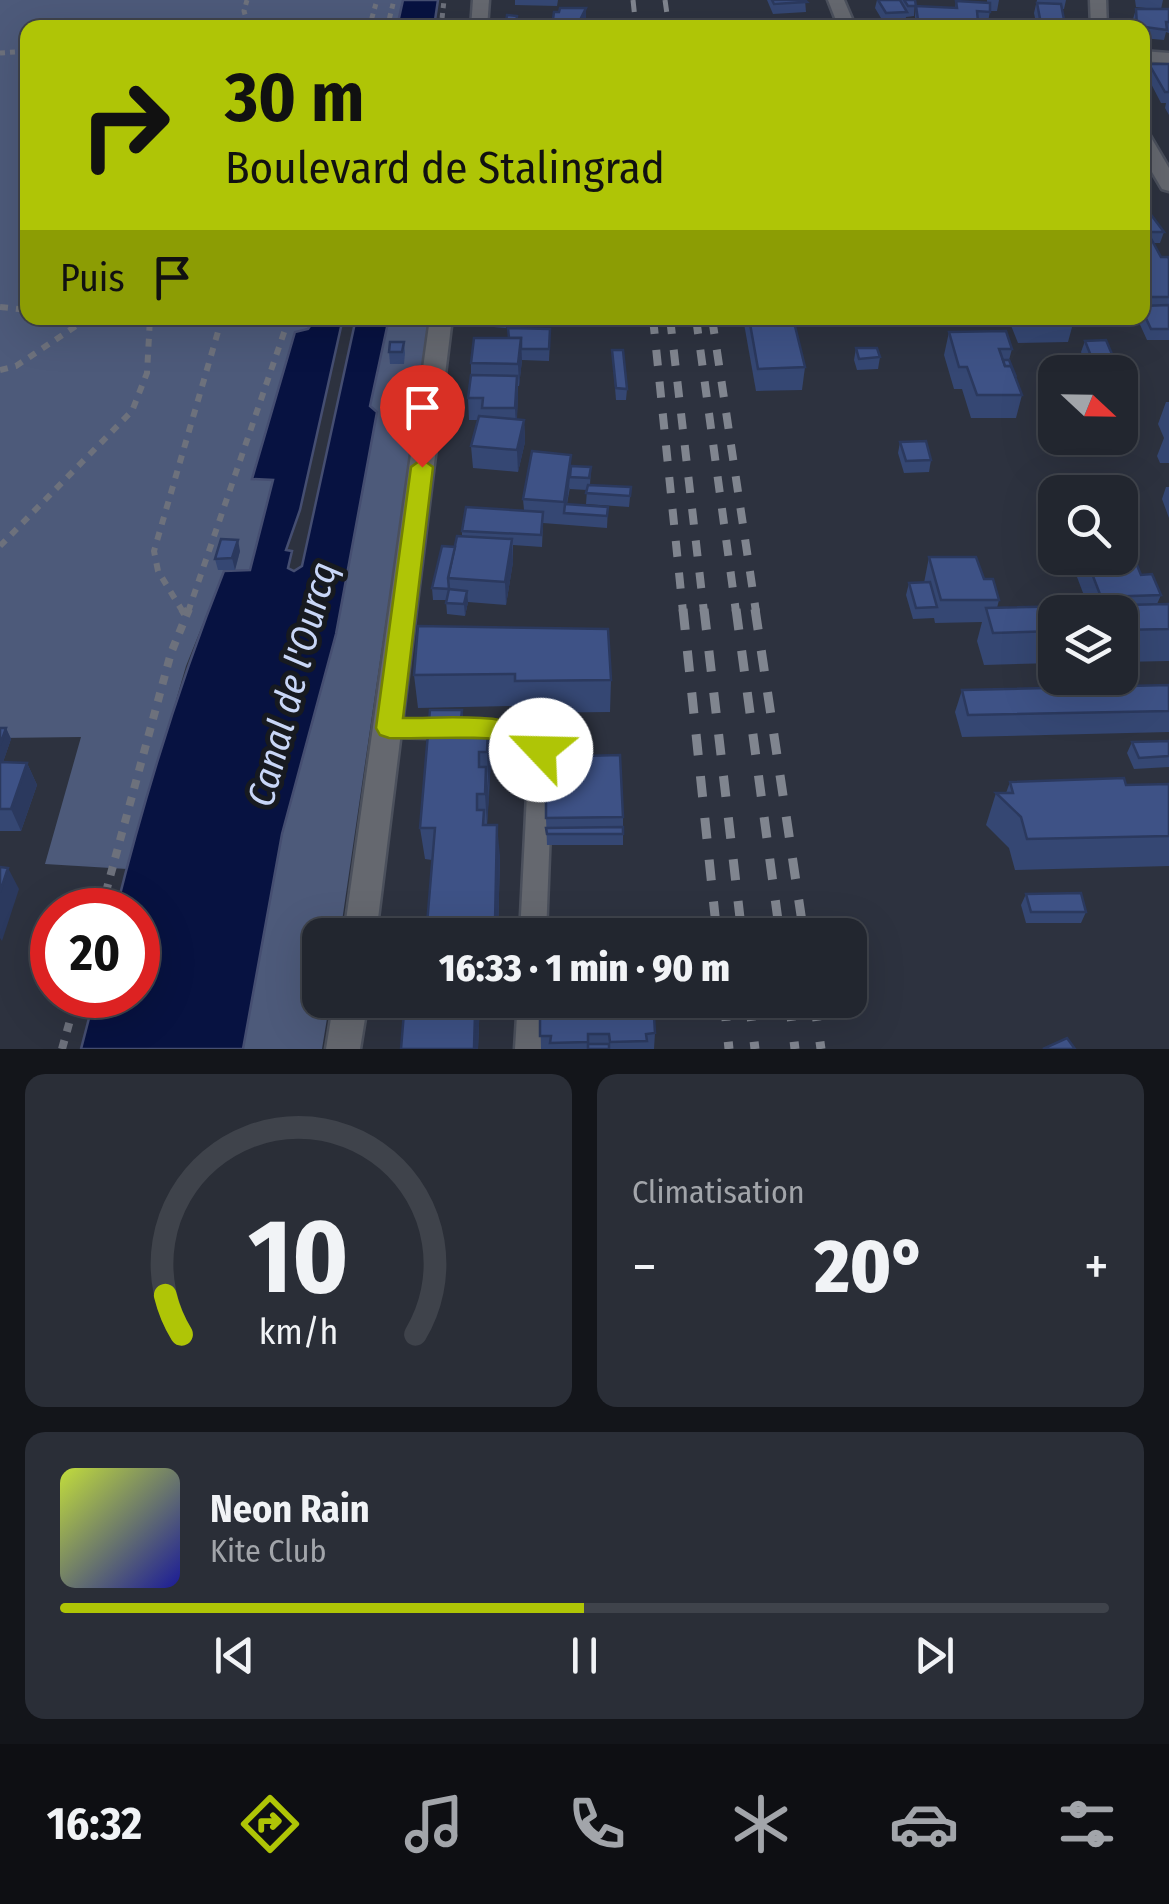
<!DOCTYPE html>
<html lang="fr">
<head>
<meta charset="utf-8">
<style>
	body { margin:0; font-family:"Fira Sans Condensed",sans-serif; background:#2a2e37; color:#f1f3f6; height:100vh; display:flex; flex-direction:column; font-size:38px; white-space:nowrap }
	* { box-sizing:border-box; margin:0 }
	p { font-size:32px; color:#a2a5aa }
	.icon { flex:none; width:55px; height:55px; fill:none; stroke:currentColor; stroke-width:2; stroke-linecap:round; stroke-linejoin:round }
	.map { position:relative; height:1049px; overflow:hidden }
	.details { display:flex; flex-direction:column; gap:25px; padding:25px; background:#13151a; flex:1 }
	.details>* { flex:none }
	.banner { position:absolute; left:20px; top:20px; width:1130px; height:305px; border-radius:20px; box-shadow:0 10px 40px #0002,0 0 0 2px #3f434b; background:#afc506; color:#111; overflow:hidden }
	.needle { width:65px; rotate:112deg }
	.tools { position:absolute; left:1038px; top:355px; display:grid; gap:20px }
	.tools a { display:grid; place-items:center; width:100px; height:100px; border-radius:20px; background:#22262f; box-shadow:0 10px 40px #0002,0 0 0 2px #3f434b; font-size:50px }
	.speed { position:absolute; left:30px; top:888px; display:flex; gap:20px; font-size:50px; font-weight:700; text-align:center }
	.speed>* { display:grid; place-content:center; width:130px; height:130px; border-radius:50%; background:#22262f; box-shadow:0 10px 40px #0002,0 0 0 2px #3f434b; line-height:1 }
	.speed .limit { border:15px solid #d22; background:#fff; color:#111 }
	.pin { position:absolute; display:grid; place-items:center; width:85px; height:85px; color:#fff; margin:-102px -42px; border-radius:50% 50% 50% 0; rotate:-45deg; box-shadow:0 0 10px #0007 }
	.pin .icon { rotate:45deg }
	.me { position:absolute; width:110px; margin:-55px; rotate:294deg; stroke-linejoin:round; filter:drop-shadow(0 0 8px #0008) }
	.turn { display:flex; align-items:center; gap:35px; height:210px; padding:0 40px; font-size:45px }
	.turn .icon { width:130px; height:130px; stroke-width:2.5 }
	.turn b { display:block; font-size:70px; line-height:85px }
	.then { display:flex; align-items:center; height:95px; padding:0 40px; background:#0003; gap:20px; font-size:38px }
	.big { font-size:75px; font-weight:800; line-height:1.1 }
	.details .card { flex:1; display:flex; flex-direction:column; justify-content:center; gap:15px; min-width:0; padding:0 35px; border-radius:20px; background:#2a2e37 }
	.details .dial { align-items:center; gap:0 }
	.dial svg { height:260px; overflow:visible; fill:none; stroke:#3f434b; stroke-width:7; stroke-linecap:round; text-anchor:middle }
	.dial text { fill:#f1f3f6; stroke:none }
	.song { display:flex; align-items:center; gap:30px }
	.cover { width:120px; height:120px; border-radius:15px; background:linear-gradient(135deg,hsl(70 70% 55%),hsl(240 70% 35%)) }
	.played { height:10px; border-radius:5px; background:linear-gradient(90deg,#afc506 50%,#3f434b 50%) }
	.keys { display:flex; justify-content:space-around; direction:ltr }
	.heat { display:flex; justify-content:space-between; align-items:center; font-size:55px; direction:ltr }
	.details .tiles { flex:1; display:grid; gap:25px; grid-template-columns:1fr 1fr }
	.card:last-child { grid-column:span 2 }
	.trip { position:absolute; left:302px; top:918px; width:565px; height:100px; border-radius:20px; background:#22262f; box-shadow:0 10px 40px #0002,0 0 0 2px #3f434b; font-weight:800; line-height:100px; text-align:center }
	.tabs { display:flex; height:160px; justify-content:space-around; align-items:center; background:#0e0f13; color:#a2a5aa }
	.tabs .icon { width:70px; height:70px }
	.tabs .active { color:#afc506 }
	.tabs b { font-size:45px; color:#f1f3f6 }
	.map>svg:first-child { display:block }
	.green { fill:#4d5a7a }
	.water { fill:#071241; stroke:#454e71; stroke-width:2.5 }
	.lines { fill:none; stroke-linecap:round; stroke-linejoin:round }
	.lane-casing { stroke:#4b505c; stroke-width:5 }
	.street-casing { stroke:#4b505c; stroke-width:5 }
	.path-far2 { stroke:#6d717c; stroke-width:5; stroke-dasharray:5 5; stroke-linecap:butt }
	.path-far1 { stroke:#6d717c; stroke-width:6; stroke-dasharray:8 8; stroke-linecap:butt }
	.path { stroke:#6d717c; stroke-width:8; stroke-dasharray:9 9; stroke-linecap:butt }
	.lane { fill:#65686f; fill-rule:evenodd }
	.street { fill:#65686f; fill-rule:evenodd }
	.rail-far2 { stroke:#80858f; stroke-width:5; stroke-dasharray:12 12; stroke-linecap:butt }
	.rail-far1 { stroke:#80858f; stroke-width:8; stroke-dasharray:16 16; stroke-linecap:butt }
	.rail { stroke:#80858f; stroke-width:9; stroke-dasharray:21 21; stroke-linecap:butt }
	.wall { fill:#354773 }
	.shaded-wall { fill:#2b395e }
	.building { fill:#3e5286; stroke:#2b395e; stroke-width:2.5 }
	.route { fill:#afc506; stroke:#728004; stroke-width:2.5 }
	.labels { text-anchor:middle; dominant-baseline:central; stroke-width:10; stroke-linejoin:round; paint-order:stroke }
	.water-label { font-size:38px; font-style:italic; fill:#c8d6f7; stroke:#171a20 }
</style>
</head>
<body>
<div class="map">
<svg width="1169" height="1049" viewBox="0 0 1169 1049">
	<rect width="100%" height="100%" fill="#2d323f"/>
	<g class="green">
		<polygon points="0,0 403,0 397,27 28,28 28,318 316,318 313,325 302,331 253,478 274,480 250,570 224,571 186,666 127,869 45,864 81,737 0,738"/>
		<polygon points="388,318 430,318 340,935 320,935 320,1000 330,1000 322,1049 243,1049 282,834 336,634 349,564 370,407"/>
	</g>
	<g class="water">
		<polygon points="403,0 438,0 434,27 397,27"/>
		<path d="M 316,318 L 343,318 L 300,510 L 286,550 L 292,551 L 288,568 L 294,571 L 302,566 L 356,318 L 389,318 L 370,406 L 377,412 L 336,634 L 282,834 L 243,1049 L 81,1049 L 95,995 L 138,995 L 138,910 L 116,910 C 145,795 180,681 224,571 L 250,570 L 273,480 L 252,479 L 295,332 L 308,329 Z"/>
	</g>
	<g class="lines">
		<g class="lane-casing">
			<g id="lane">
				<polygon points="389,719 514,722 549,743 553,750 546,935 520,935 529,754 510,740 389,737 381,734 378,728 381,722"/>
				<polygon points="518,1000 544,1000 543,1049 515,1049"/>
			</g>
		</g>
		<g class="street-casing">
			<g id="street">
				<polygon points="473,0 489,0 487,28 471,28"/>
				<polygon points="828,0 844,0 856,28 839,28"/>
				<polygon points="1090,0 1106,0 1107,28 1091,28"/>
				<polygon points="1142,51 1169,53 1169,63 1142,61"/>
				<polygon points="1142,133 1149,134 1169,168 1169,191 1162,189 1142,155"/>
				<polygon points="430,318 452,318 376,935 344,935"/>
				<polygon points="334,1000 368,1000 360,1049 326,1049"/>
			</g>
		</g>
		<g class="path-far2">
			<polyline points="247,0 244,11 249,28"/>
			<polyline points="220,28 245,23"/>
			<polyline points="369,28 377,0"/>
			<polyline points="387,28 394,0"/>
			<polyline points="441,28 444,0"/>
			<polyline points="0,53 28,51"/>
		</g>
		<g class="path-far1">
			<polyline points="0,307 28,310"/>
			<polyline points="191,318 217,318"/>
			<polyline points="0,370 16,366 88,318"/>
			<polyline points="0,546 132,411 147,373 150,318"/>
			<polyline points="183,612 158,571 154,551 222,318"/>
			<polyline points="188,612 289,318"/>
		</g>
		<g class="path">
			<polyline points="182,609 185,614"/>
			<polyline points="101,910 171,653 189,609"/>
			<polyline points="62,1049 77,995"/>
		</g>
		<use href="#lane" class="lane"/>
		<use href="#street" class="street"/>
		<g class="rail-far2">
			<polyline points="633,0 636,28"/>
			<polyline points="665,0 669,28"/>
		</g>
		<g class="rail-far1">
			<polyline points="653,318 683,612"/>
			<polyline points="670,318 704,612"/>
			<polyline points="696,318 736,612"/>
			<polyline points="712,318 756,612"/>
		</g>
		<g class="rail">
			<polyline points="683,609 717,935"/>
			<polyline points="704,609 742,935"/>
			<polyline points="736,609 780,935"/>
			<polyline points="755,609 804,935"/>
			<polyline points="724,1000 729,1049"/>
			<polyline points="749,1000 755,1049"/>
			<polyline points="789,1000 795,1049"/>
			<polyline points="814,1000 821,1049"/>
		</g>
	</g>
	<g class="wall">
		<polygon points="515,0 558,0 557,6 515,5"/>
		<polygon points="767,0 805,0 806,12 773,14"/>
		<polygon points="877,0 915,0 914,16 906,17 905,22 884,23 875,8"/>
		<polygon points="987,0 999,0 997,11 990,11 988,22 978,22 977,28 916,28 915,16 916,6 955,8 956,1 987,3"/>
		<polygon points="1037,0 1066,0 1064,9 1062,9 1064,28 1037,28 1034,13"/>
		<polygon points="1135,0 1163,0 1161,9 1169,9 1169,33 1166,32 1164,40 1142,38 1142,28 1134,28 1133,19 1136,9 1156,9 1136,7"/>
		<polygon points="586,18 581,28 553,28 553,19"/>
		<polygon points="1149,64 1169,64 1169,115 1165,108 1166,103 1161,103 1146,74"/>
		<polygon points="1142,212 1164,232 1160,243 1153,243 1161,257 1169,259 1169,340 1147,340 1137,318 1142,318 1142,306 1144,306 1142,303"/>
		<polygon points="468,318 509,318 506,328 468,325"/>
		<polygon points="743,318 793,318 805,367 802,390 756,391"/>
		<polygon points="1008,318 1073,318 1074,320 1068,342 1018,343"/>
		<polygon points="949,332 1012,349 1009,360 1022,395 1016,418 971,418 962,389 954,389 944,355"/>
		<polygon points="550,340 549,361 522,360 519,386 518,386 517,419 524,420 525,442 518,472 473,468 471,446 478,420 469,420 468,398 471,375 471,363"/>
		<polygon points="1085,341 1119,371 1119,372 1089,372 1081,352"/>
		<polygon points="404,342 405,353 404,364 390,364 389,352"/>
		<polygon points="856,348 880,357 878,369 857,370 854,360"/>
		<polygon points="612,350 627,389 626,400 616,400"/>
		<polygon points="1166,402 1169,402 1169,463 1160,463 1157,456 1164,438 1158,424"/>
		<polygon points="900,442 931,460 929,472 904,473 898,453"/>
		<polygon points="571,455 571,466 591,467 590,485 631,487 629,507 586,504 587,490 570,489 570,487 567,504 608,507 607,528 543,523 542,547 513,545 513,562 506,605 468,602 465,616 447,614 446,600 433,600 432,588 462,536 462,531 524,510 523,499"/>
		<polygon points="1166,487 1169,487 1169,518 1162,499"/>
		<polygon points="240,551 235,570 218,570 215,559"/>
		<polygon points="929,557 984,579 999,600 997,608 1088,606 1077,577 1084,558 1120,558 1141,575 1161,595 1157,604 1169,604 1169,661 1120,662 1120,612 1055,612 1055,663 984,665 977,641 982,622 935,623 934,618 913,619 906,595 909,583 924,583"/>
		<polygon points="418,626 611,680 610,712 517,713 516,706 418,708 414,675"/>
		<polygon points="1169,685 1169,732 962,737 955,712 962,690"/>
		<polygon points="462,710 463,719 481,726 488,726 491,758 487,825 500,856 498,935 411,935 427,924 432,860 425,859 420,828"/>
		<polygon points="0,728 6,728 11,739 3,762 27,763 37,785 21,831 0,831"/>
		<polygon points="1169,741 1169,767 1134,769 1127,753 1132,742"/>
		<polygon points="1010,782 1126,785 1169,784 1169,866 1015,870 1009,848 986,825 996,793 1006,793"/>
		<polygon points="623,817 623,845 547,845 546,818"/>
		<polygon points="1026,894 1086,912 1081,923 1026,923 1021,905"/>
		<polygon points="405,1000 480,1000 478,1049 401,1049"/>
		<polygon points="540,1000 655,1033 654,1049 541,1049"/>
	</g>
	<g class="shaded-wall">
		<polygon points="586,8 586,18 580,28 580,20"/>
		<polygon points="521,338 522,360 519,386 518,364"/>
		<polygon points="517,376 518,398 516,430 515,408"/>
		<polygon points="524,420 525,442 518,472 517,450"/>
		<polygon points="571,455 571,477 570,477 566,514 564,513 564,502"/>
		<polygon points="512,539 513,562 506,605 505,582"/>
		<polygon points="238,540 240,551 235,570 232,558"/>
		<polygon points="467,591 468,602 465,616 464,604"/>
		<polygon points="488,726 491,758 489,799 487,752"/>
		<polygon points="6,728 11,739 2,765 0,761 0,745"/>
		<polygon points="27,763 37,785 21,831 11,809"/>
		<polygon points="486,767 489,799 487,825 485,794"/>
		<polygon points="497,825 500,856 498,935 496,935"/>
		<polygon points="8,868 19,889 2,941 0,938 0,892"/>
		<polygon points="477,1000 480,1000 478,1049 474,1049 475,1014 478,1014"/>
	</g>
	<g class="building">
		<polygon points="772,0 805,0 807,2 774,4"/>
		<polygon points="878,0 900,0 907,12 886,13"/>
		<polygon points="904,0 915,0 916,6 908,6"/>
		<polygon points="956,1 990,3 990,12 977,11 978,22 918,20 916,6 957,8"/>
		<polygon points="1037,3 1061,4 1065,25 1041,24"/>
		<polygon points="560,8 586,8 580,20 557,21 553,19 554,12 559,12"/>
		<polygon points="1136,9 1169,9 1169,22 1166,22 1167,30 1137,26"/>
		<polygon points="507,15 517,16 515,28 505,28"/>
		<polygon points="808,24 810,28 762,26"/>
		<polygon points="1149,64 1169,64 1169,92 1165,92"/>
		<polygon points="1142,212 1149,212 1164,232 1142,232"/>
		<polygon points="1142,235 1149,235 1161,257 1168,257 1169,259 1169,297 1149,297 1145,289 1142,290"/>
		<polygon points="1169,305 1169,329 1151,329 1142,310 1142,306"/>
		<polygon points="749,318 793,318 805,367 758,369"/>
		<polygon points="1022,318 1073,318 1074,320 1024,321"/>
		<polygon points="508,328 550,329 549,349 521,349 521,338 509,338"/>
		<polygon points="1006,331 1012,349 999,349 1005,366 1011,366 1022,395 977,395 967,367 959,367 949,332"/>
		<polygon points="474,338 521,338 518,364 471,363"/>
		<polygon points="1106,340 1119,371 1097,371 1085,341"/>
		<polygon points="390,342 404,342 402,352 389,352"/>
		<polygon points="856,348 877,348 880,357 859,359"/>
		<polygon points="612,350 623,350 627,389 616,388"/>
		<polygon points="1003,360 1009,360 1016,377 1011,366 1005,366"/>
		<polygon points="471,375 517,376 515,408 482,408 483,398 468,398"/>
		<polygon points="479,416 524,420 517,450 471,446"/>
		<polygon points="926,441 931,460 906,461 900,442"/>
		<polygon points="532,451 571,455 564,502 523,499"/>
		<polygon points="571,466 591,467 589,478 570,477"/>
		<polygon points="588,485 631,487 630,496 586,493"/>
		<polygon points="565,504 608,507 607,516 564,513"/>
		<polygon points="466,507 543,512 541,535 462,531"/>
		<polygon points="457,536 512,539 505,582 448,578"/>
		<polygon points="221,539 238,540 232,558 215,559"/>
		<polygon points="442,546 455,547 448,578 449,589 467,591 464,604 446,603 449,589 432,588"/>
		<polygon points="1132,553 1141,575 1152,574 1161,595 1101,597 1086,558 1120,558 1120,554"/>
		<polygon points="929,557 976,557 984,579 993,579 999,600 941,600"/>
		<polygon points="930,582 937,607 916,608 909,583"/>
		<polygon points="1169,604 1169,629 1120,630 1120,612 1055,612 1055,631 993,633 986,608"/>
		<polygon points="418,626 608,629 611,680 515,681 515,674 414,675"/>
		<polygon points="1169,685 1169,711 968,715 962,690"/>
		<polygon points="430,710 462,710 461,719 481,719 480,726 488,726 487,752 479,752 479,767 486,767 485,794 477,794 477,810 484,810 483,825 497,825 495,923 480,923 479,935 411,935 412,924 427,924 435,828 420,828"/>
		<polygon points="0,728 6,728 0,745"/>
		<polygon points="1169,741 1169,756 1139,758 1132,742"/>
		<polygon points="620,755 623,817 546,818 546,757"/>
		<polygon points="0,762 27,763 11,809 0,809"/>
		<polygon points="1124,778 1126,785 1169,784 1169,836 1027,839 1021,817 996,793 1013,793 1010,782"/>
		<polygon points="623,827 623,834 547,834 546,828"/>
		<polygon points="0,867 8,868 0,892"/>
		<polygon points="1081,893 1086,912 1031,912 1026,894"/>
		<polygon points="405,1000 468,1000 467,1013 475,1014 474,1049 401,1049"/>
		<polygon points="540,1000 653,1000 655,1033 646,1034 647,1041 610,1042 609,1034 588,1034 588,1042 550,1043 551,1036 540,1036"/>
		<polygon points="1067,1038 1075,1049 1043,1049"/>
		<rect x="588" y="1044" width="21" height="5"/>
	</g>
	<path class="route" d="M 422,459 L 433,467 L 403,718 C 444,719 533,707 554,750 L 551,758 C 531,764 526,747 509,741 C 491,735 413,739 389,738 L 380,735 L 376,728 L 411,467 Z"/>
	<g class="labels">
		<g class="water-label">
			<text transform="translate(292 684) rotate(-75)">Canal de l'Ourcq</text>
		</g>
	</g>
</svg>
<div class="tools">
<a><svg class="needle" viewBox="-14 -14 28 28"><path d="M0-13l5 13h-10z" fill="#e53935"/><path d="M0 13l5-13h-10z" fill="#a2a5aa"/></svg></a>
<a><svg class="icon" aria-label="search" viewBox="0 0 24 24"><circle cx="10" cy="10" r="6"/><path d="M15 15l6 6"/></svg></a>
<a><svg class="icon" aria-label="layers" viewBox="0 0 24 24"><path d="M12 4l9 5-9 5-9-5zM3 14l9 5 9-5"/></svg></a>
</div>
<div class="speed"><div class="limit">20</div></div>
<div class="pin" style="left:422px;top:467px;background:#d93025"><svg class="icon" aria-label="arrive" viewBox="0 0 24 24"><path d="M6 21V4h12l-3 4 3 4H6"/></svg></div>
<svg class="me" style="left:541px;top:750px" viewBox="-20 -20 40 40"><circle r="19" fill="#fff"/><path d="M0-13L10 11 0 6-10 11z" fill="#afc506"/></svg>
<div class="trip">16:33 · 1 min · 90 m</div>
<div class="banner">
<div class="turn"><svg class="icon" aria-label="right" viewBox="0 0 24 24"><path d="M7 20v-9h11M14 6l5 5-5 5"/></svg><div><b>30 m</b>Boulevard de Stalingrad</div></div>
<div class="then">Puis<svg class="icon" aria-label="arrive" viewBox="0 0 24 24"><path d="M6 21V4h12l-3 4 3 4H6"/></svg></div>
</div>
</div>
<section class="details">
<div class="tiles">
<div class="card dial"><svg viewBox="0 0 100 80">
<path d="M14 69A42 42 0 1 1 86 69"/>
<path d="M14 69A42 42 0 0 1 9 57" stroke="#afc506"/>
<text x="50" y="56" font-size="32" font-weight="700">10</text>
<text x="50" y="72" font-size="11">km/h</text>
</svg></div>
<div class="card"><p>Climatisation</p>
<div class="heat"><a>−</a><b class="big">20°</b><a>+</a></div>
</div>
<div class="card">
<div class="song"><i class="cover"></i><div><b>Neon Rain</b><p>Kite Club</p></div></div>
<div class="played"></div>
<div class="keys"><svg class="icon" aria-label="previous" viewBox="0 0 24 24"><path d="M18 5L8 12l10 7zM5 5v14"/></svg><svg class="icon" aria-label="pause" viewBox="0 0 24 24"><path d="M8 5v14M16 5v14"/></svg><svg class="icon" aria-label="next" viewBox="0 0 24 24"><path d="M6 5l10 7-10 7zM19 5v14"/></svg></div>
</div>
</div>
</section>
<nav class="tabs">
<b>16:32</b>
<svg class="icon active" aria-label="directions" viewBox="0 0 24 24"><path d="M12 3l9 9-9 9-9-9zM9 14v-3h6M13 9l2 2-2 2"/></svg>
<svg class="icon" aria-label="music" viewBox="0 0 24 24"><path d="M9 18V5l10-2v13"/><circle cx="6" cy="18" r="3"/><circle cx="16" cy="16" r="3"/></svg>
<svg class="icon" aria-label="phone" viewBox="0 0 24 24"><path d="M5 4h4l2 5-3 2q2 4 5 5l2-3 5 2v4C11 20 4 13 5 4z"/></svg>
<svg class="icon" aria-label="climate" viewBox="0 0 24 24"><path d="M12 3v18M4 7l16 10M4 17L20 7"/></svg>
<svg class="icon" aria-label="car" viewBox="0 0 24 24"><path d="M5 17H2v-5l4-1 3-4h7l3 4 3 1v5h-3M9 17h6M6 11h13"/><circle cx="7" cy="17" r="2"/><circle cx="17" cy="17" r="2"/></svg>
<svg class="icon" aria-label="filters" viewBox="0 0 24 24"><path d="M4 7h16M4 17h16"/><circle cx="9" cy="7" r="2"/><circle cx="15" cy="17" r="2"/></svg>
</nav>
</body>
</html>
